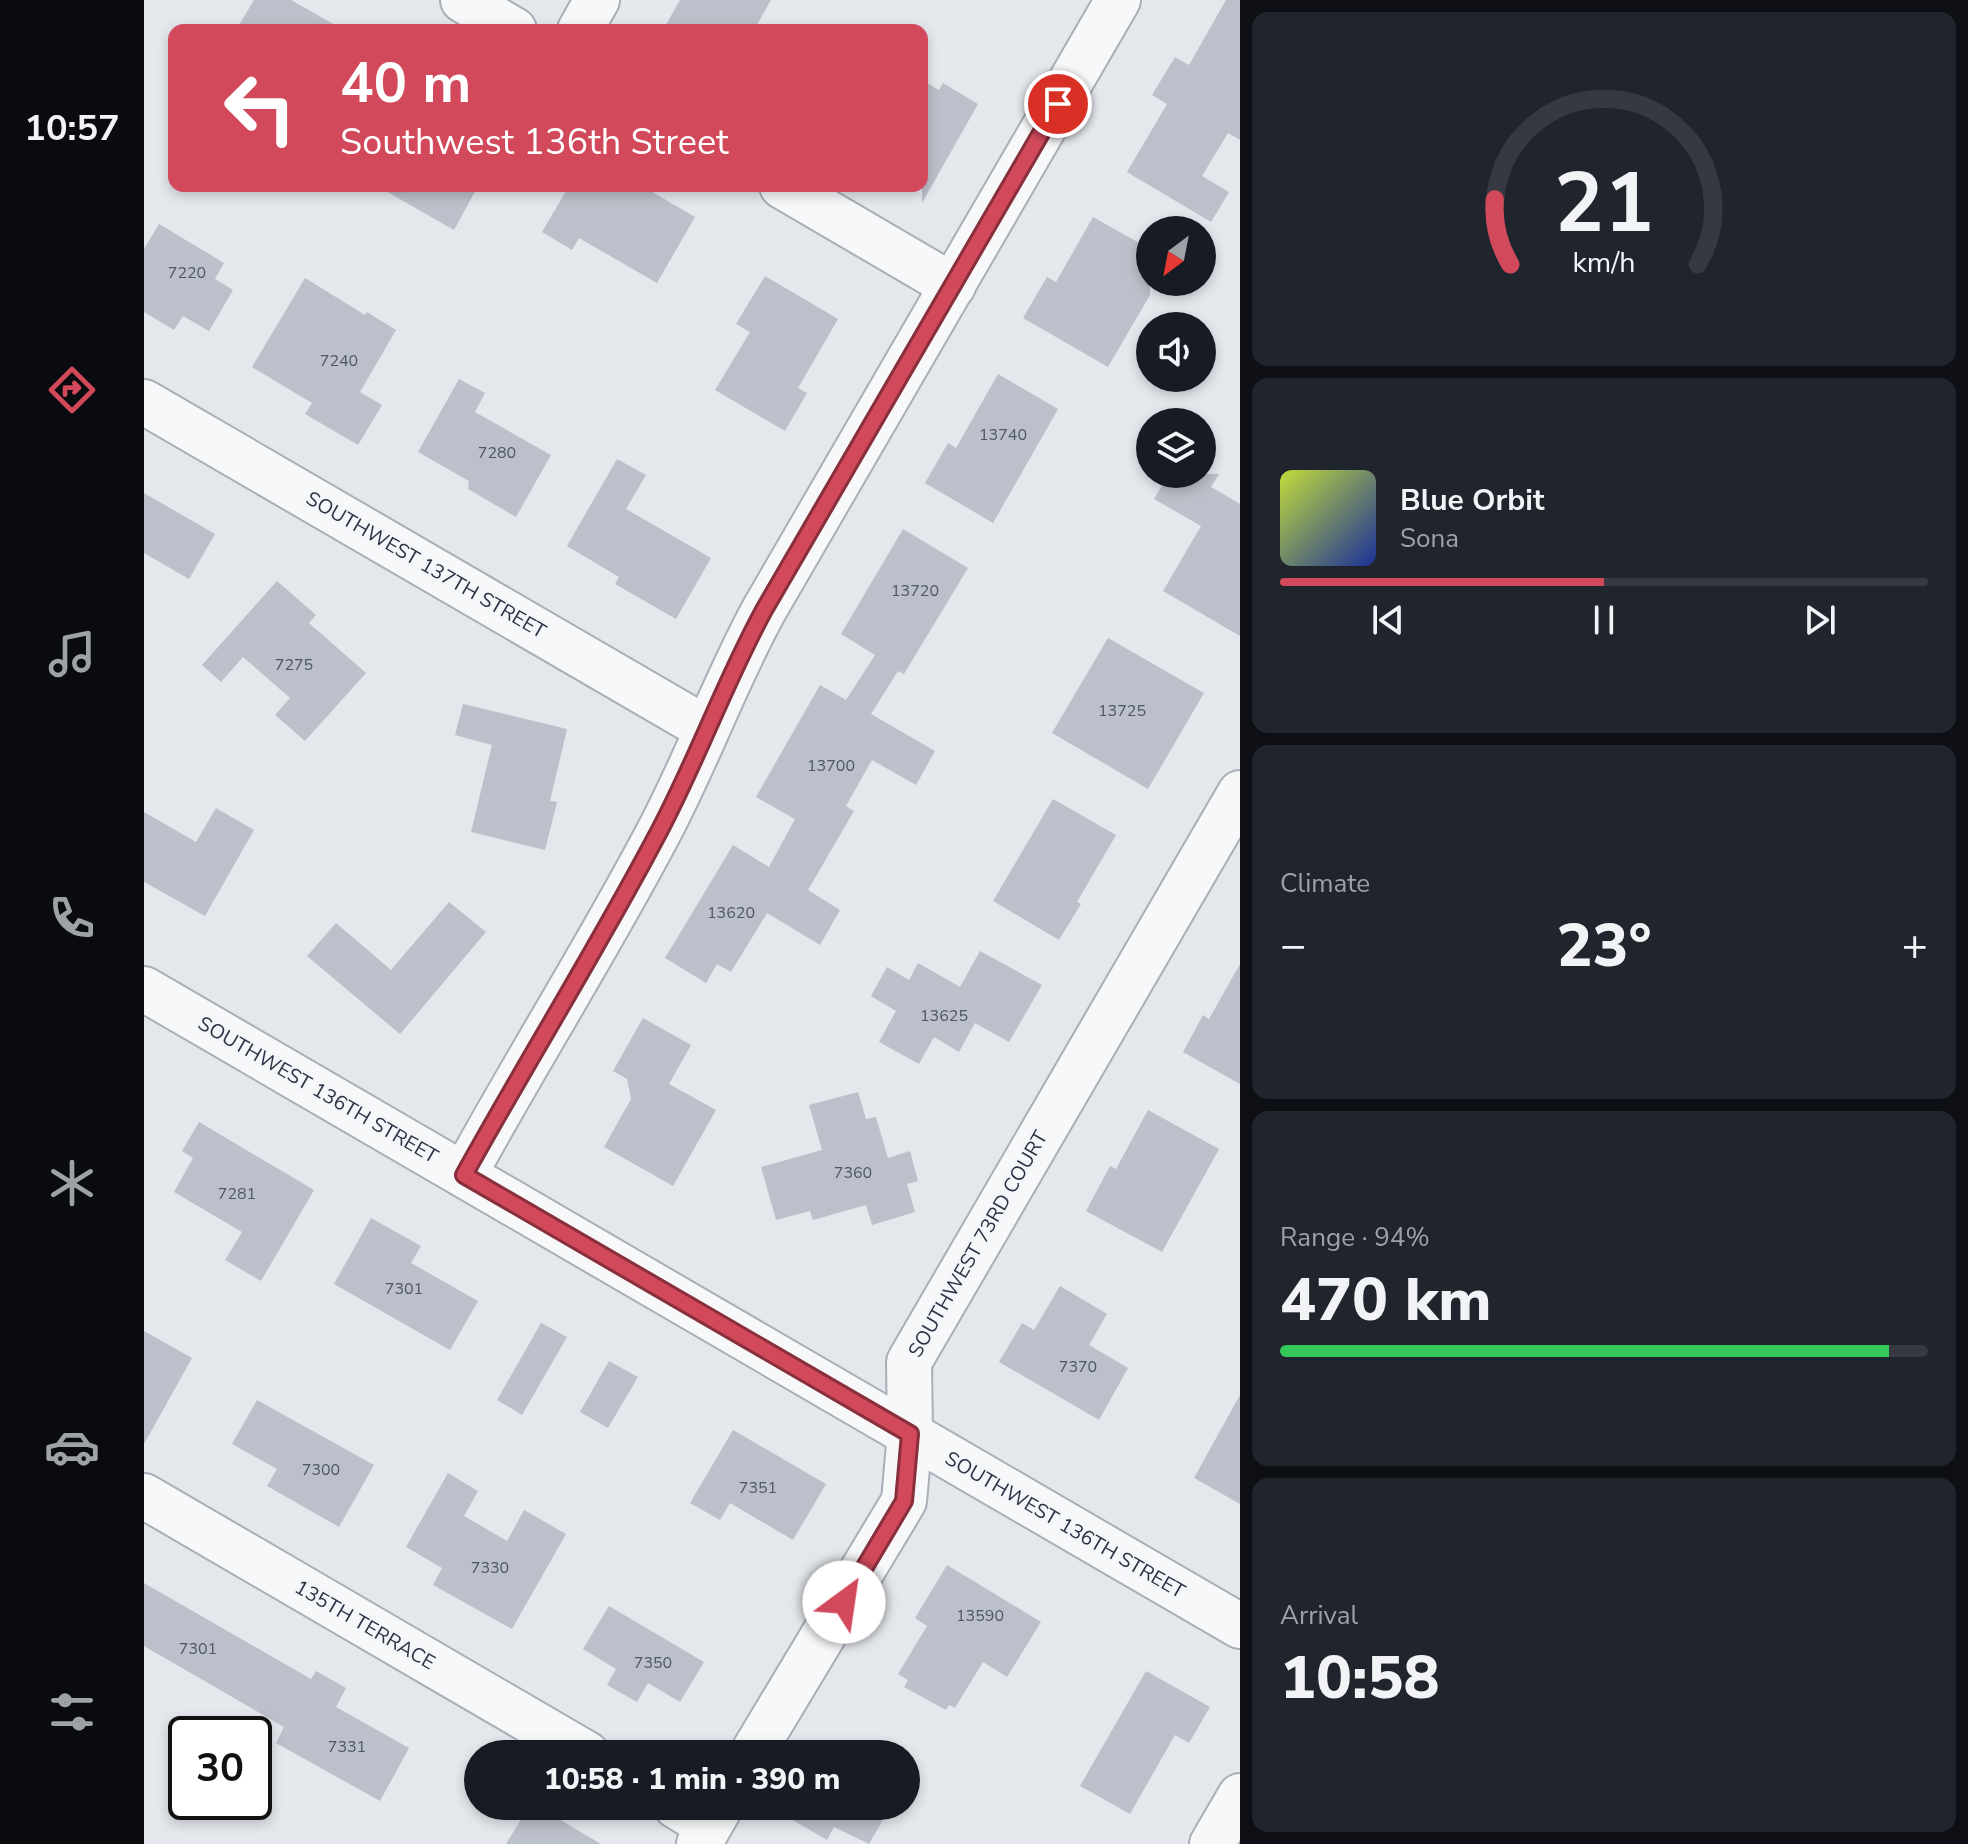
<!DOCTYPE html>
<html lang="en">
<head>
<meta charset="utf-8">
<style>
	body { margin:0; font-family:"Nunito Sans",sans-serif; background:#20242c; color:#f1f3f6; height:100vh; display:flex; flex-direction:column; font-size:30px; white-space:nowrap }
	* { box-sizing:border-box; margin:0 }
	p { font-size:26px; color:#9ea1a6 }
	.icon { flex:none; width:44px; height:44px; fill:none; stroke:currentColor; stroke-width:2; stroke-linecap:round; stroke-linejoin:round }
	.map { position:relative; flex:1; overflow:hidden }
	.side { display:flex; flex-direction:column; gap:12px; padding:12px; background:#0d0f14; width:728px }
	.side>* { flex:none }
	.top-card { position:absolute; left:24px; top:24px; width:760px; height:168px; border-radius:16px; box-shadow:0 4px 12px #0003; background:#d1495b; color:#fff; overflow:hidden }
	.needle { width:52px; rotate:212deg }
	.fabs { position:absolute; left:992px; top:216px; display:grid; gap:16px }
	.fabs a { display:grid; place-items:center; width:80px; height:80px; border-radius:50%; background:#171b24; box-shadow:0 4px 12px #0003; font-size:40px }
	.speed { position:absolute; left:24px; top:1716px; display:flex; gap:16px; font-size:40px; font-weight:700; text-align:center }
	.speed>* { display:grid; place-content:center; width:104px; height:104px; border-radius:50%; background:#171b24; box-shadow:0 4px 12px #0003; line-height:1 }
	.speed .limit { border:4px solid #111; border-radius:12px; background:#fff; color:#111 }
	.pin { position:absolute; display:grid; place-items:center; width:68px; height:68px; color:#fff; margin:-34px; border:4px solid #fff; border-radius:50%; box-shadow:0 2px 8px #0007 }
	.me { position:absolute; width:88px; margin:-44px; rotate:31deg; stroke-linejoin:round; filter:drop-shadow(0 0 6px #0008) }
	.turn { display:flex; align-items:center; gap:28px; height:168px; padding:0 40px; font-size:36px }
	.turn .icon { width:104px; height:104px; stroke-width:2.5 }
	.turn b { display:block; font-size:56px; line-height:68px }
	.big { font-size:60px; font-weight:800; line-height:1.1 }
	.side .tile { flex:1; display:flex; flex-direction:column; justify-content:center; gap:12px; min-width:0; padding:0 28px; border-radius:16px; background:#20242c }
	.side .dial { align-items:center; gap:0 }
	.dial svg { height:208px; overflow:visible; fill:none; stroke:#363941; stroke-width:7; stroke-linecap:round; text-anchor:middle }
	.dial text { fill:#f1f3f6; stroke:none }
	.song { display:flex; align-items:center; gap:24px }
	.cover { width:96px; height:96px; border-radius:12px; background:linear-gradient(135deg,hsl(70 70% 55%),hsl(230 70% 35%)) }
	.played { height:8px; border-radius:4px; background:linear-gradient(90deg,#d1495b 50%,#363941 50%) }
	.keys { display:flex; justify-content:space-around; direction:ltr }
	.heat { display:flex; justify-content:space-between; align-items:center; font-size:44px; direction:ltr }
	.charge { height:12px; border-radius:6px; background:linear-gradient(90deg,#34c759 94%,#363941 0) }
	.trip { position:absolute; left:320px; top:1740px; width:456px; height:80px; border-radius:40px; background:#171b24; box-shadow:0 4px 12px #0003; font-weight:800; line-height:80px; text-align:center }
	main { display:flex; flex:1; min-height:0 }
	.tabs { display:flex; flex-direction:column; width:144px; justify-content:space-around; align-items:center; background:#090b0e; color:#9ea1a6 }
	.tabs .icon { width:56px; height:56px }
	.tabs .selected { color:#d1495b }
	.tabs b { font-size:36px; color:#f1f3f6 }
	.map>svg:first-child { display:block }
	.building { fill:#bbc0ca }
	.lines { fill:none; stroke-linecap:round; stroke-linejoin:round }
	.minor-casing { stroke:#a9aeb7; stroke-width:48 }
	.minor { stroke:#f7f8fa; stroke-width:44 }
	.route-casing { stroke:#882f3b; stroke-width:20 }
	.route { stroke:#d1495b; stroke-width:14 }
	.labels { text-anchor:middle; dominant-baseline:central; stroke-width:6; stroke-linejoin:round; paint-order:stroke }
	.number-label { font-size:16px; fill:#4f5766 }
	.street-label { font-size:20px; fill:#2b3445; stroke:#f4f6f9 }
</style>
</head>
<body>
<main>
<nav class="tabs">
<b>10:57</b>
<svg class="icon selected" aria-label="directions" viewBox="0 0 24 24"><path d="M12 3l9 9-9 9-9-9zM9 14v-3h6M13 9l2 2-2 2"/></svg>
<svg class="icon" aria-label="music" viewBox="0 0 24 24"><path d="M9 18V5l10-2v13"/><circle cx="6" cy="18" r="3"/><circle cx="16" cy="16" r="3"/></svg>
<svg class="icon" aria-label="phone" viewBox="0 0 24 24"><path d="M5 4h4l2 5-3 2q2 4 5 5l2-3 5 2v4C11 20 4 13 5 4z"/></svg>
<svg class="icon" aria-label="climate" viewBox="0 0 24 24"><path d="M12 3v18M4 7l16 10M4 17L20 7"/></svg>
<svg class="icon" aria-label="car" viewBox="0 0 24 24"><path d="M5 17H2v-5l4-1 3-4h7l3 4 3 1v5h-3M9 17h6M6 11h13"/><circle cx="7" cy="17" r="2"/><circle cx="17" cy="17" r="2"/></svg>
<svg class="icon" aria-label="filters" viewBox="0 0 24 24"><path d="M4 7h16M4 17h16"/><circle cx="9" cy="7" r="2"/><circle cx="15" cy="17" r="2"/></svg>
</nav>
<div class="map">
<svg width="1096" height="1844" viewBox="0 0 1096 1844">
	<rect width="100%" height="100%" fill="#e4e7ec"/>
	<g class="building">
		<polygon points="110,0 147,0 200,30 92,30"/>
		<polygon points="536,0 627,0 610,30 519,30"/>
		<polygon points="1082,0 1096,0 1096,140 1084,133 1058,176 1085,192 1067,222 983,172 1023,104 1008,95 1031,57 1045,65"/>
		<polygon points="778,80 795,90 799,83 834,104 778,203"/>
		<polygon points="233,186 334,186 310,230"/>
		<polygon points="425,186 498,186 551,217 513,283 435,238 428,250 398,232"/>
		<polygon points="949,217 1006,249 1006,295 964,367 879,318 903,277 912,282"/>
		<polygon points="15,224 80,263 71,279 89,290 65,331 39,316 30,330 0,312 0,249"/>
		<polygon points="621,276 694,319 654,388 663,393 641,431 571,390 606,332 592,324"/>
		<polygon points="161,278 221,315 223,312 252,330 216,392 238,405 214,445 161,414 168,403 108,367"/>
		<polygon points="854,374 914,409 849,523 781,483 804,443 812,448"/>
		<polygon points="315,379 341,393 331,412 407,455 372,517 324,489 325,481 274,452"/>
		<polygon points="473,459 502,475 482,509 567,558 532,619 471,584 475,577 423,546"/>
		<polygon points="1025,474 1075,474 1067,487 1096,504 1096,636 1019,591 1057,526 1010,499"/>
		<polygon points="0,493 71,534 45,579 0,553"/>
		<polygon points="759,529 824,568 760,674 754,671 727,714 791,751 772,785 728,760 702,806 710,811 664,890 696,910 676,945 623,913 587,972 573,964 562,983 521,958 589,845 625,867 651,819 612,797 676,685 702,700 731,655 697,634"/>
		<polygon points="133,581 172,615 165,623 222,673 161,741 131,715 146,698 99,657 77,682 58,665"/>
		<polygon points="964,638 1060,693 1004,789 908,733"/>
		<polygon points="319,704 423,729 406,801 413,802 401,850 327,832 348,745 311,735"/>
		<polygon points="909,799 972,835 933,902 937,904 915,940 849,901"/>
		<polygon points="72,808 110,830 61,916 0,882 0,812 52,842"/>
		<polygon points="305,902 342,932 256,1034 163,956 192,923 247,970"/>
		<polygon points="836,951 898,985 865,1042 831,1023 815,1052 790,1037 775,1064 735,1042 752,1011 727,996 743,967 765,980 774,963 816,987"/>
		<polygon points="1096,964 1096,1084 1039,1052 1059,1015 1065,1019"/>
		<polygon points="499,1018 547,1045 525,1084 572,1110 529,1186 460,1147 487,1099 483,1079 469,1071"/>
		<polygon points="714,1092 722,1119 732,1117 744,1158 766,1151 774,1181 763,1184 771,1212 728,1225 722,1205 669,1220 666,1211 632,1220 617,1167 678,1150 665,1105"/>
		<polygon points="1004,1110 1075,1149 1018,1252 942,1211 966,1166 972,1169"/>
		<polygon points="55,1122 170,1190 117,1281 81,1260 98,1232 30,1192 49,1158 38,1151"/>
		<polygon points="227,1218 277,1246 267,1263 334,1301 306,1350 190,1284"/>
		<polygon points="916,1286 963,1314 945,1345 984,1368 955,1420 855,1362 878,1323 890,1330"/>
		<polygon points="397,1323 423,1337 378,1415 353,1400"/>
		<polygon points="0,1331 48,1358 0,1444"/>
		<polygon points="465,1361 494,1377 464,1428 436,1412"/>
		<polygon points="1096,1395 1096,1504 1050,1478"/>
		<polygon points="113,1400 230,1465 195,1527 123,1486 133,1469 88,1444"/>
		<polygon points="589,1430 682,1484 649,1540 586,1503 576,1520 546,1503"/>
		<polygon points="304,1473 334,1491 320,1516 363,1541 380,1510 422,1534 368,1629 289,1585 298,1568 262,1547"/>
		<polygon points="803,1565 897,1622 863,1677 839,1662 811,1708 805,1705 802,1710 760,1687 764,1680 754,1674 783,1626 771,1618"/>
		<polygon points="0,1583 167,1679 172,1671 202,1688 192,1707 265,1748 236,1801 132,1743 140,1727 0,1646"/>
		<polygon points="465,1606 560,1662 536,1702 504,1683 493,1702 463,1685 472,1669 439,1649"/>
		<polygon points="1002,1671 1066,1707 1045,1743 1031,1735 986,1814 936,1786"/>
		<polygon points="385,1806 393,1806 457,1844 362,1844"/>
		<polygon points="625,1806 747,1806 725,1844 690,1827 683,1840"/>
	</g>
	<g class="lines">
		<g class="minor-casing">
			<g id="minor">
				<polyline points="319,0 370,30"/>
				<polyline points="436,30 453,0"/>
				<polyline points="638,186 809,286"/>
				<polyline points="0,402 563,729"/>
				<polyline points="0,989 1096,1626"/>
				<path d="M 320,1175 C 381,1063 450,954 510,841 C 551,766 579,685 620,610 L 974,0"/>
				<polyline points="0,1496 443,1754"/>
				<polyline points="608,1754 760,1501 766,1434 765,1362 1096,793"/>
				<polyline points="532,1806 565,1826"/>
				<polyline points="555,1844 577,1806"/>
				<polyline points="1068,1844 1096,1796"/>
			</g>
		</g>
		<use href="#minor" class="minor"/>
	</g>
	<g class="lines">
		<g class="route-casing">
			<path id="route" d="M 700,1602 L 760,1501 L 766,1434 L 320,1175 C 382,1063 450,954 510,841 C 551,766 579,685 620,610 L 914,104"/>
		</g>
		<use href="#route" class="route"/>
	</g>
	<g class="labels">
		<g class="number-label">
			<text x="43" y="273">7220</text>
			<text x="195" y="361">7240</text>
			<text x="859" y="435">13740</text>
			<text x="353" y="453">7280</text>
			<text x="771" y="591">13720</text>
			<text x="150" y="665">7275</text>
			<text x="978" y="711">13725</text>
			<text x="687" y="766">13700</text>
			<text x="587" y="913">13620</text>
			<text x="800" y="1016">13625</text>
			<text x="709" y="1173">7360</text>
			<text x="93" y="1194">7281</text>
			<text x="260" y="1289">7301</text>
			<text x="934" y="1367">7370</text>
			<text x="177" y="1470">7300</text>
			<text x="614" y="1488">7351</text>
			<text x="346" y="1568">7330</text>
			<text x="836" y="1616">13590</text>
			<text x="54" y="1649">7301</text>
			<text x="509" y="1663">7350</text>
			<text x="203" y="1747">7331</text>
		</g>
		<g class="street-label">
			<text transform="translate(282 565) rotate(30)">SOUTHWEST 137TH STREET</text>
			<text transform="translate(174 1090) rotate(30)">SOUTHWEST 136TH STREET</text>
			<text transform="translate(834 1244) rotate(-60)">SOUTHWEST 73RD COURT</text>
			<text transform="translate(921 1525) rotate(30)">SOUTHWEST 136TH STREET</text>
			<text transform="translate(221 1625) rotate(30)">135TH TERRACE</text>
		</g>
	</g>
</svg>
<div class="fabs">
<a><svg class="needle" viewBox="-14 -14 28 28"><path d="M0-13l5 13h-10z" fill="#e53935"/><path d="M0 13l5-13h-10z" fill="#9ea1a6"/></svg></a>
<a><svg class="icon" aria-label="sound" viewBox="0 0 24 24"><path d="M4 9h4l5-4v14l-5-4H4zM17 9q2 3 0 6"/></svg></a>
<a><svg class="icon" aria-label="layers" viewBox="0 0 24 24"><path d="M12 4l9 5-9 5-9-5zM3 14l9 5 9-5"/></svg></a>
</div>
<div class="speed"><div class="limit">30</div></div>
<div class="pin" style="left:914px;top:104px;background:#d93025"><svg class="icon" aria-label="arrive" viewBox="0 0 24 24"><path d="M6 21V4h12l-3 4 3 4H6"/></svg></div>
<svg class="me" style="left:700px;top:1602px" viewBox="-20 -20 40 40"><circle r="19" fill="#fff"/><path d="M0-13L10 11 0 6-10 11z" fill="#d1495b"/></svg>
<div class="trip">10:58 · 1 min · 390 m</div>
<div class="top-card">
<div class="turn"><svg class="icon" aria-label="left" viewBox="0 0 24 24"><path d="M17 20v-9H6M10 6l-5 5 5 5"/></svg><div><b>40 m</b>Southwest 136th Street</div></div>
</div>
</div>
<section class="side">
<div class="tile dial"><svg viewBox="0 0 100 80">
<path d="M14 69A42 42 0 1 1 86 69"/>
<path d="M14 69A42 42 0 0 1 8 44" stroke="#d1495b"/>
<text x="50" y="56" font-size="32" font-weight="700">21</text>
<text x="50" y="72" font-size="11">km/h</text>
</svg></div>
<div class="tile">
<div class="song"><i class="cover"></i><div><b>Blue Orbit</b><p>Sona</p></div></div>
<div class="played"></div>
<div class="keys"><svg class="icon" aria-label="previous" viewBox="0 0 24 24"><path d="M18 5L8 12l10 7zM5 5v14"/></svg><svg class="icon" aria-label="pause" viewBox="0 0 24 24"><path d="M8 5v14M16 5v14"/></svg><svg class="icon" aria-label="next" viewBox="0 0 24 24"><path d="M6 5l10 7-10 7zM19 5v14"/></svg></div>
</div>
<div class="tile"><p>Climate</p>
<div class="heat"><a>−</a><b class="big">23°</b><a>+</a></div>
</div>
<div class="tile"><p>Range · 94%</p><b class="big">470 km</b><div class="charge"></div></div>
<div class="tile"><p>Arrival</p><b class="big">10:58</b></div>
</section>
</main>
</body>
</html>
